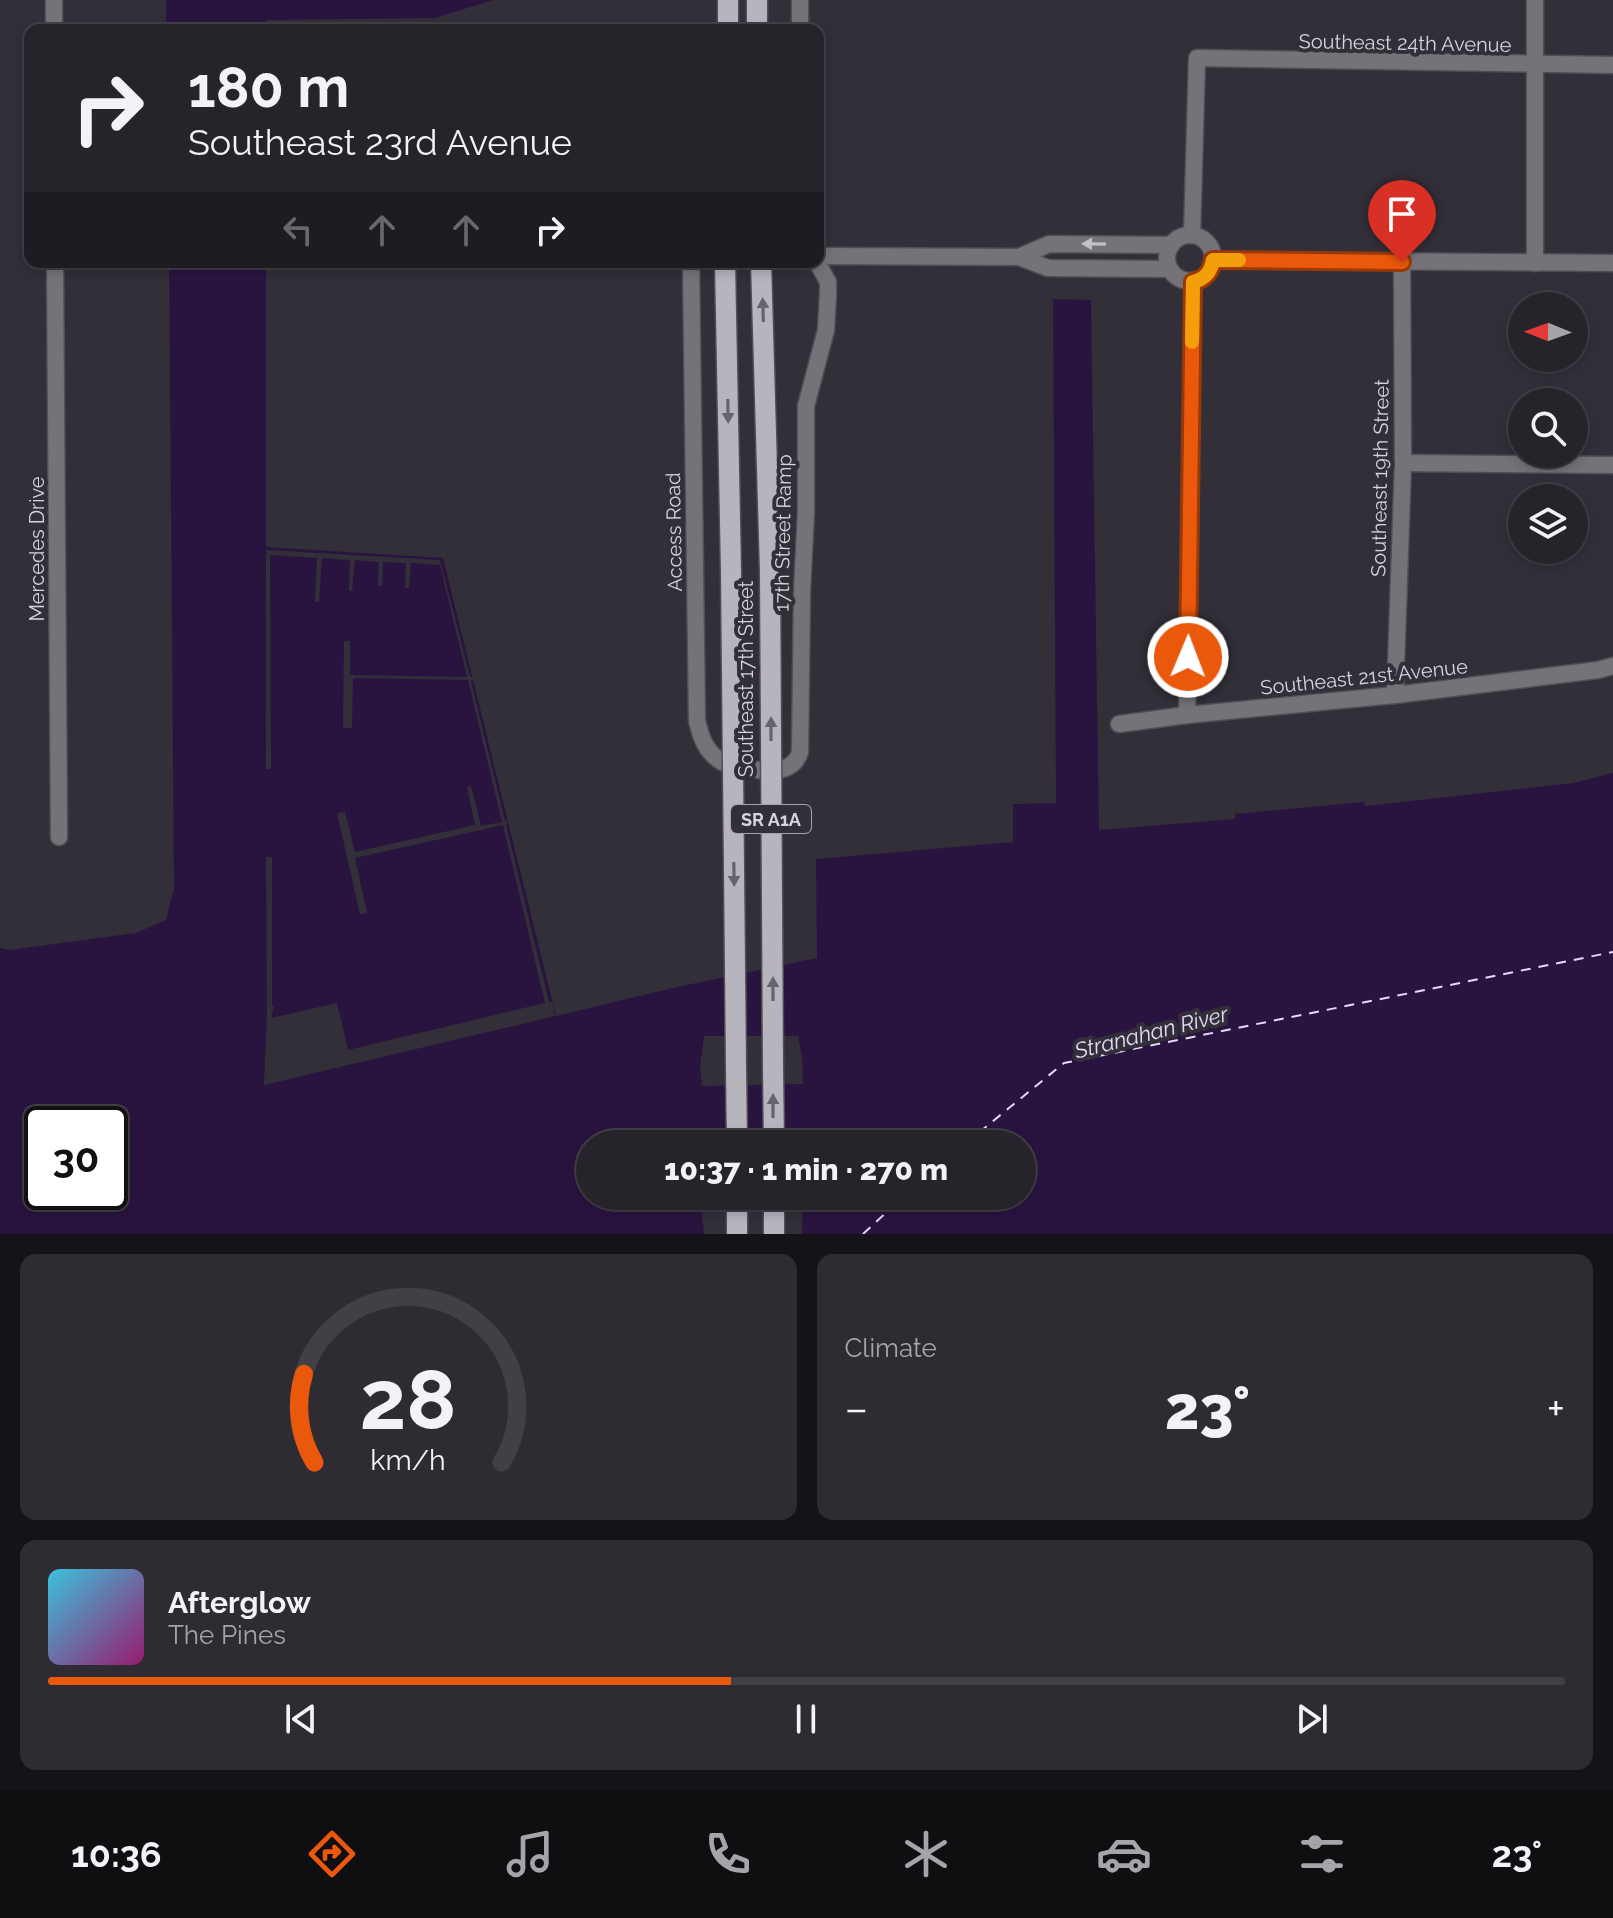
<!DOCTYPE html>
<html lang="en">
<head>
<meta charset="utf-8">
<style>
	body { margin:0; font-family:Raleway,sans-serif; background:#2e2b33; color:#f1f3f6; height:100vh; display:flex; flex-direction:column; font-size:30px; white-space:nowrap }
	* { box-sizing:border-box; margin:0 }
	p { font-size:26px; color:#a4a4a9 }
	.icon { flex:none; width:44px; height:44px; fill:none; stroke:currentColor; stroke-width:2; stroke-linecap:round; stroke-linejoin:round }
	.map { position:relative; height:1234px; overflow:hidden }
	.sheet { display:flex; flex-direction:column; gap:20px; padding:20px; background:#151318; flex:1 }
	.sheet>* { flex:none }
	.hud { position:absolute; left:24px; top:24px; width:800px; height:244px; border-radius:16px; box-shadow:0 4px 12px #0003,0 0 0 2px #424047; background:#26232b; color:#f1f3f6; overflow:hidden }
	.needle { width:52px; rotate:271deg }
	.controls { position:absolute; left:1508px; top:292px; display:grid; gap:16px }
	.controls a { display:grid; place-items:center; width:80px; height:80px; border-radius:50%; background:#26232b; box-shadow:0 4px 12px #0003,0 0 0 2px #424047; font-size:40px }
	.speed { position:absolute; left:24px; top:1106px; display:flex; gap:16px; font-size:40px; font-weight:700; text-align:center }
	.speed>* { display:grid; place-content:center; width:104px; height:104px; border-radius:50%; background:#26232b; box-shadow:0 4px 12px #0003,0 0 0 2px #424047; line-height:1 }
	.speed .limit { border:4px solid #111; border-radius:12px; background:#fff; color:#111 }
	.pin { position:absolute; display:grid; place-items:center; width:68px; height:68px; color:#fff; margin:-82px -34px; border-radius:50% 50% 50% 0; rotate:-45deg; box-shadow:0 0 8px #0007 }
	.pin .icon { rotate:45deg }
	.me { position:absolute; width:88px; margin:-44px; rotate:1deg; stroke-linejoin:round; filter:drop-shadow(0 0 6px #0008) }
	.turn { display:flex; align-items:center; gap:28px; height:168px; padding:0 32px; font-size:36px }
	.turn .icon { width:104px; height:104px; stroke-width:2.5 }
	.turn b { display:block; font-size:56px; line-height:68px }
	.lanes { display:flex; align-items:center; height:76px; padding:0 32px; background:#0003; justify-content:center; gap:40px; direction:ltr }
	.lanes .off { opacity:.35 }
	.big { font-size:60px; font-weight:800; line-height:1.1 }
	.sheet .widget { flex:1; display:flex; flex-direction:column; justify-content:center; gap:12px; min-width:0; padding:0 28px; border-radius:16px; background:#2e2b33 }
	.sheet .dial { align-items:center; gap:0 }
	.dial svg { height:208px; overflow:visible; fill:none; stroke:#424047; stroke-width:7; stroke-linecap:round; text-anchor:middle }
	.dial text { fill:#f1f3f6; stroke:none }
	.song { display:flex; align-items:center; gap:24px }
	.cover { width:96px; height:96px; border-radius:12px; background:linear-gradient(135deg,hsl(190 70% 55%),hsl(320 70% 35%)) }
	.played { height:8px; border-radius:4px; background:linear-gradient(90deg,#ea580c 45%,#424047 45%) }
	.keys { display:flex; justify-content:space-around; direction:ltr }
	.heat { display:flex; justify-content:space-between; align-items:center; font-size:44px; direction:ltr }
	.sheet .tiles { flex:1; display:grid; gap:20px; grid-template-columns:1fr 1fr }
	.widget:last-child { grid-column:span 2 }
	.trip { position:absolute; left:576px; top:1130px; width:460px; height:80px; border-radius:40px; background:#26232b; box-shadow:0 4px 12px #0003,0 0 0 2px #424047; font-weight:800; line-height:80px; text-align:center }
	.menu { display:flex; height:128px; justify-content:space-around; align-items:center; background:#0f0e11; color:#a4a4a9 }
	.menu .icon { width:56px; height:56px }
	.menu .current { color:#ea580c }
	.menu b { font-size:36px; color:#f1f3f6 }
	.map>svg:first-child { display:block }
	.water { fill:#291440; fill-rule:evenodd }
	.pier { fill:#332f39 }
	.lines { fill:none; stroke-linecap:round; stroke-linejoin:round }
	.ferry { stroke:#e5d9f8; stroke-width:2; stroke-dasharray:10 8; stroke-linecap:butt }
	.street-casing { stroke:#514d56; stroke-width:19 }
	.primary-casing { stroke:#514d56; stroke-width:23 }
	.street { stroke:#757378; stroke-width:16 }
	.primary { stroke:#b7b4be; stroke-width:20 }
	.primary-bridge-casing { stroke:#514d56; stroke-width:23; stroke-linecap:butt }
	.primary-bridge { stroke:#b7b4be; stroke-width:20 }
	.oneway { fill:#c3c1c7 }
	.oneway2 { fill:#68646e }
	.route-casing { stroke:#983908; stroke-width:20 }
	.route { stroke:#ea580c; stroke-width:14 }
	.slow { stroke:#f59e0b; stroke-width:14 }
	.labels { text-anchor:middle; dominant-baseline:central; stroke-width:8; stroke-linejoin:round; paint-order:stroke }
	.shield { fill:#332f39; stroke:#a6a2aa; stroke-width:2 }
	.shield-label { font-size:18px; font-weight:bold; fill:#d7d4db }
	.street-label { font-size:20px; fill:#d7d4db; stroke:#332f39 }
	.water-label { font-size:22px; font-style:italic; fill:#e5d9f8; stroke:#332f39 }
</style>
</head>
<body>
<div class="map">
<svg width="1613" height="1234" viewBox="0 0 1613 1234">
	<rect width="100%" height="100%" fill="#332f39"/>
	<g class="water">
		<polygon points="166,0 493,0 435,18 266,20 266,30 166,30"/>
		<path d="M 169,262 L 266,262 L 266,547 L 443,558 L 556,1016 L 677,987 L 817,958 L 816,859 L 1013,842 L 1013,804 L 1056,803 L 1053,299 L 1091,300 L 1099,830 L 1235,819 L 1235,814 L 1364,802 L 1365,806 L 1573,783 L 1613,773 L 1613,1234 L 0,1234 L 0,948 L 9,950 L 136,933 L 166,920 L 174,888 ZM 42,1124 L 110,1124 L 110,1192 L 42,1192 ZM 590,1144 L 1022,1144 L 1022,1196 L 590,1196 Z"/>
	</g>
	<g class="pier">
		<polygon points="266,550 440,560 470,676 472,677 473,680 471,681 505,821 507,821 508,823 506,825 549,1002 552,1002 555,1016 264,1085 267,1012 266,857 272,857 272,1005 274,1006 271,1018 337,1003 348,1050 545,1003 503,825 355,858 367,913 360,914 337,813 345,812 355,852 475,825 467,787 471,786 481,826 502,822 468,680 353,678 352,728 343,728 344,641 350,641 350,675 467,677 440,565 411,563 409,588 405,588 406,563 383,562 382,586 378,586 379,562 355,560 352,591 349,591 350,560 322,558 319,602 315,602 317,558 270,555 271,769 266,769"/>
		<polygon points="704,1036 798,1036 802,1057 803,1084 702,1086 700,1067"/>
		<polygon points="803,1201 802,1234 704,1234 701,1203 704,1202"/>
	</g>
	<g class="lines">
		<g class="ferry">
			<polyline points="965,1144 1064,1063 1613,952"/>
			<polyline points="863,1234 904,1196"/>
		</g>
		<g class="street-casing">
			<g id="street">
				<polyline points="54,0 54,30"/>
				<polyline points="800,0 800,30"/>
				<circle cx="1190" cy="258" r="23"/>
				<polyline points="1192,235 1197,58 1613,65"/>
				<polyline points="818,256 1019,257 1048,268 1170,269"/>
				<polyline points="1019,257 1049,244 1171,245"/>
				<polyline points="1213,260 1613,263"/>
				<polyline points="55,262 59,837"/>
				<path d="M 691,262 L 697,721 C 701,737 705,750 719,760 C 724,764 731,765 737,766 C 757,771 792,778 800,752 L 802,591 L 806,512 L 806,406 L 826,330 L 828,294 L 828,282 L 817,262"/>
				<polyline points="1535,263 1535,0"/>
				<polyline points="1403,463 1613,465"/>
				<polyline points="1395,695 1403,463 1402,262"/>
				<polyline points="1187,715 1193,282"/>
				<polyline points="1119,724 1187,715 1395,695 1598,670 1613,666"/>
			</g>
		</g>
		<g class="primary-casing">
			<g id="primary">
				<polyline points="757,0 757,30"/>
				<polyline points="728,30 728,0"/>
				<polyline points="725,262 731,572"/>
				<polyline points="761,262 770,571"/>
				<polyline points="736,1067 737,1144"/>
				<polyline points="773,1067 774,1144"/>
				<polyline points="737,1196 737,1234"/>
				<polyline points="774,1196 774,1234"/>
			</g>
		</g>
		<use href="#street" class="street"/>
		<use href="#primary" class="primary"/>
		<g class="primary-bridge-casing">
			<g id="primary-bridge">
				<polyline points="770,571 773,1067"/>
				<polyline points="731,572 736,1067"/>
			</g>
		</g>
		<use href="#primary-bridge" class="primary-bridge"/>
	</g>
	<defs><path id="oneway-solid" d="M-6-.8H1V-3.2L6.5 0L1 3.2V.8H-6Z" transform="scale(2)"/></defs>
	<use class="oneway" href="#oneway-solid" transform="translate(1094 244) rotate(-179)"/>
	<g class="oneway2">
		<use href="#oneway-solid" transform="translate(763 310) rotate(-92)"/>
		<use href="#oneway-solid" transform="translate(728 411) rotate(89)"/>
		<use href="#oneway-solid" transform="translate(771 729) rotate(-90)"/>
		<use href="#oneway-solid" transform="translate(734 874) rotate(89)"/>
		<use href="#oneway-solid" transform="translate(773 989) rotate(-90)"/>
		<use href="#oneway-solid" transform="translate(773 1106) rotate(-90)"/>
	</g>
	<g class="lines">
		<g class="route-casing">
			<path id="route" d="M 1188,657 L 1193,282 C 1205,279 1211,272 1213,260 L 1402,262"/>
		</g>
		<use href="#route" class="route"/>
		<path class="slow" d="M 1192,342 L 1193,282 C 1205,279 1211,272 1213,260 L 1239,260"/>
	</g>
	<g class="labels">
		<rect class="shield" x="731" y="805" width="80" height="28" rx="6"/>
		<g class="shield-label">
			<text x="771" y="819">SR A1A</text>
		</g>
		<g class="street-label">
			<text transform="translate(1405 43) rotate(1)">Southeast 24th Avenue</text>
			<text transform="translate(1380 478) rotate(-89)">Southeast 19th Street</text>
			<text transform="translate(674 532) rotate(-91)">Access Road</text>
			<text transform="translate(783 533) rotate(-89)">17th Street Ramp</text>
			<text transform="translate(37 549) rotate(-90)">Mercedes Drive</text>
			<text transform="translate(1364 677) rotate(-6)">Southeast 21st Avenue</text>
			<text transform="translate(746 679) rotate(-90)">Southeast 17th Street</text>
		</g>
		<g class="water-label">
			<text transform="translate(1151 1032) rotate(-14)">Stranahan River</text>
		</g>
	</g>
</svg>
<div class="controls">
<a><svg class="needle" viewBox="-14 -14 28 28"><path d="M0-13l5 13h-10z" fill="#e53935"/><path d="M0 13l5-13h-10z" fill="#a4a4a9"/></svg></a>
<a><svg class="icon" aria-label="search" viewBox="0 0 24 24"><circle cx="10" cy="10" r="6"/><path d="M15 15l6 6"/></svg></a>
<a><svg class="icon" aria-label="layers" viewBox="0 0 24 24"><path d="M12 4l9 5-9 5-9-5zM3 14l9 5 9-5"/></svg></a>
</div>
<div class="speed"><div class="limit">30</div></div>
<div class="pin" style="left:1402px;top:262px;background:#d93025"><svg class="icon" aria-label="arrive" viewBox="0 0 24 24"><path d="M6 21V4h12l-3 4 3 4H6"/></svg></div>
<svg class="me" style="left:1188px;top:657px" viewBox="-20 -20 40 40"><circle r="17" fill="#ea580c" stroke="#fff" stroke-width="3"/><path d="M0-11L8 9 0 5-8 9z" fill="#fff"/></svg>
<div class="trip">10:37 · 1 min · 270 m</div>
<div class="hud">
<div class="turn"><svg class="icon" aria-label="right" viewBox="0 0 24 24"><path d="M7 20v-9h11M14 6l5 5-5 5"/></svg><div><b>180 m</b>Southeast 23rd Avenue</div></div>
<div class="lanes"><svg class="icon off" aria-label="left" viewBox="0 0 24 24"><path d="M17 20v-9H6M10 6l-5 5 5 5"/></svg><svg class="icon off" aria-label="ahead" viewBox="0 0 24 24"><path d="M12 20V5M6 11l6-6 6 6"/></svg><svg class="icon off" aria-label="ahead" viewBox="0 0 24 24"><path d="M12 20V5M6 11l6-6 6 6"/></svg><svg class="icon" aria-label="right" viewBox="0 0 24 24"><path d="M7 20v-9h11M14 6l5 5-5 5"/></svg></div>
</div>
</div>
<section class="sheet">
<div class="tiles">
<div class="widget dial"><svg viewBox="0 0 100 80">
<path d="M14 69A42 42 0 1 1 86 69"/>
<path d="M14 69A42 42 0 0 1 10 35" stroke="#ea580c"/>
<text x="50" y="56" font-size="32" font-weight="700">28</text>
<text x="50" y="72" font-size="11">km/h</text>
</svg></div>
<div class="widget"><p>Climate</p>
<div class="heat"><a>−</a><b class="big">23°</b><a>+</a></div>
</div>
<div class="widget">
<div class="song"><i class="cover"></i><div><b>Afterglow</b><p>The Pines</p></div></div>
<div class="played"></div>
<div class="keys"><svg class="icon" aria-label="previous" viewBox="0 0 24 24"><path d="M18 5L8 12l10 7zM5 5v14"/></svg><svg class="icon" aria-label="pause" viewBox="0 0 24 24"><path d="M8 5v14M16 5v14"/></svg><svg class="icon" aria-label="next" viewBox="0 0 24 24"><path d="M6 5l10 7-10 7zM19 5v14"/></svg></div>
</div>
</div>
</section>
<nav class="menu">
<b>10:36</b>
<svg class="icon current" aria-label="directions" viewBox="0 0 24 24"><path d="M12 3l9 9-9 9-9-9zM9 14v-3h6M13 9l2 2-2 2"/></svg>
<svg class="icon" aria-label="music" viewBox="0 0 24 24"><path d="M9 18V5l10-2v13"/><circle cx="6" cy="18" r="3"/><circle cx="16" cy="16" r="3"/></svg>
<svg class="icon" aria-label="phone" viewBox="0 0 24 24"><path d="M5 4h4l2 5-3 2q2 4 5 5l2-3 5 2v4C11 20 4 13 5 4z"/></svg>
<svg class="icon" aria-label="climate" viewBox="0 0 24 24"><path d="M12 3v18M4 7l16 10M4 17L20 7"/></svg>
<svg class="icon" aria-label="car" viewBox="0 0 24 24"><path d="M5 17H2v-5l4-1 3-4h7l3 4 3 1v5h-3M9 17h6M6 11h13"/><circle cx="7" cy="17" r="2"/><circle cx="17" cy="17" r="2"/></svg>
<svg class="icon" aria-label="filters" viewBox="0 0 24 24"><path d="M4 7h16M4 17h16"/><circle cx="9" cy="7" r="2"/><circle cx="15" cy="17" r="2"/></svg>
<b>23°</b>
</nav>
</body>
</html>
